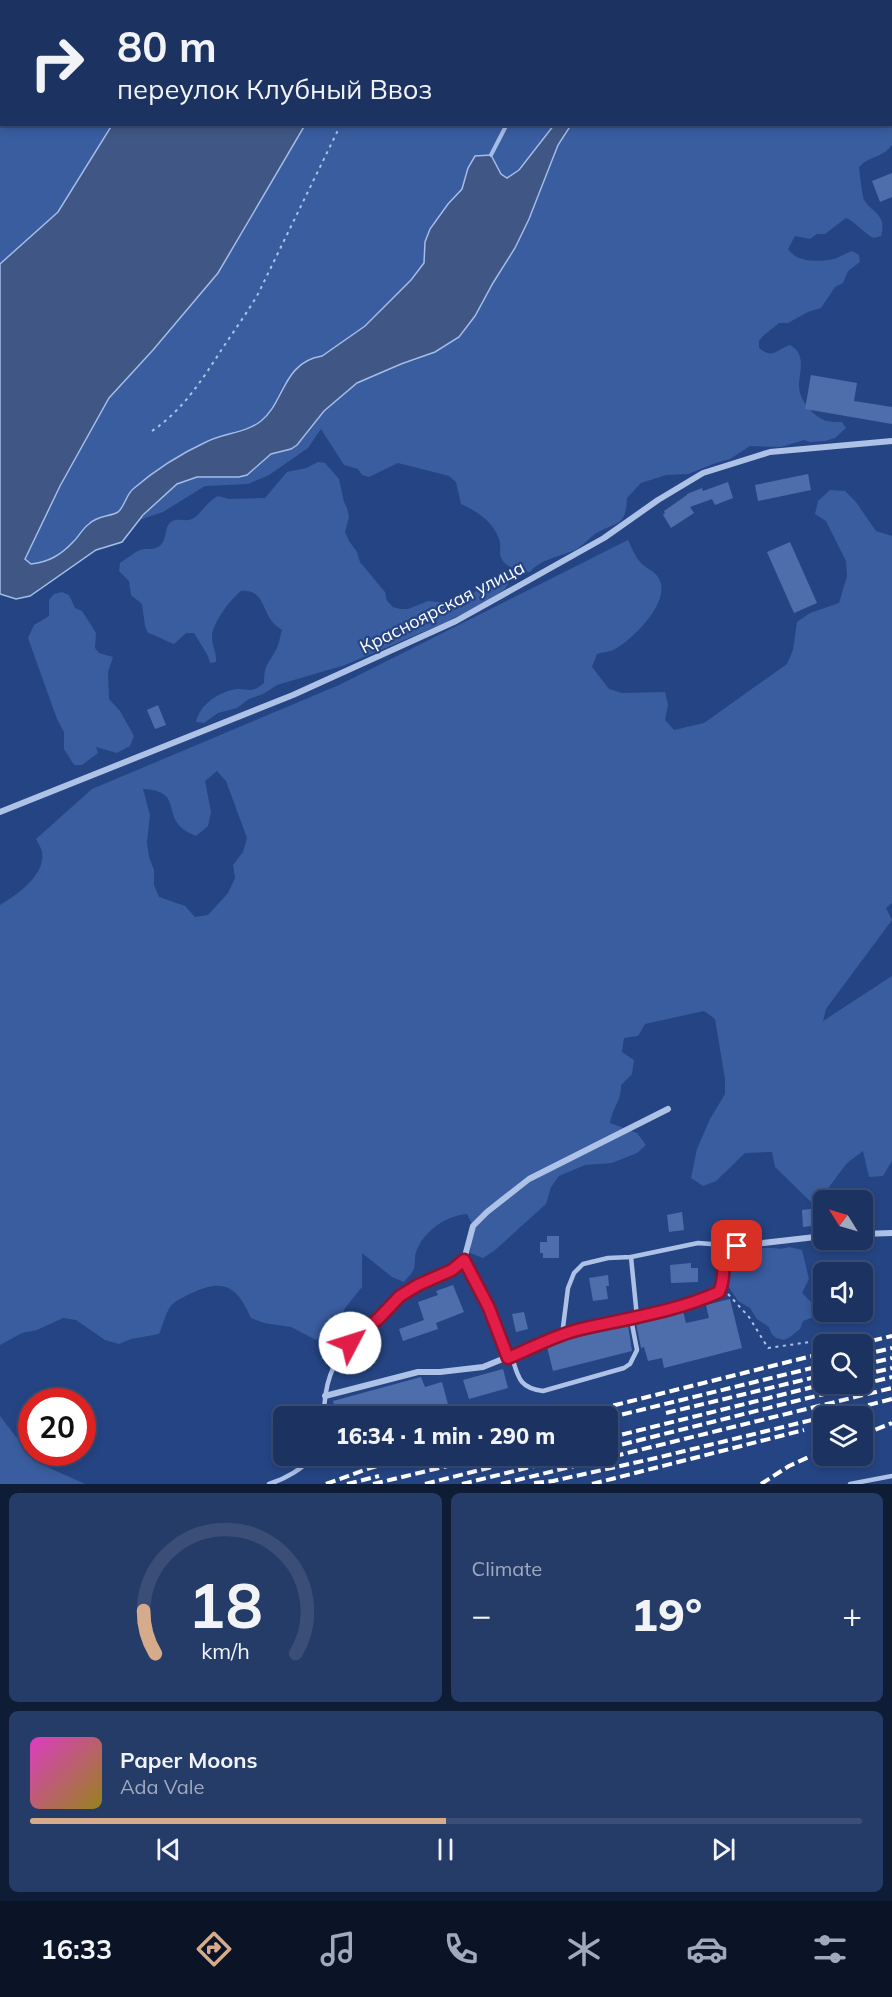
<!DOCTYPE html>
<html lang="en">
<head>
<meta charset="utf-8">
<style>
	body { margin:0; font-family:Mulish,sans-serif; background:#253b68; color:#f1f3f6; height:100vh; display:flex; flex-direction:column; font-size:22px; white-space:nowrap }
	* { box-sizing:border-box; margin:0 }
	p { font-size:20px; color:#a0aabe }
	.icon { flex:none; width:33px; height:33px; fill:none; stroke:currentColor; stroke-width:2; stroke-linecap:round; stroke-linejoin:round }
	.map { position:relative; height:1484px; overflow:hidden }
	.sheet { display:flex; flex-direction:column; gap:9px; padding:9px; background:#0f1c36; flex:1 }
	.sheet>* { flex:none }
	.top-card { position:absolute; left:0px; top:0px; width:892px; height:126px; box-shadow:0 3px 9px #0003,0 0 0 2px #3a4e77; background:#1c3362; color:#f1f3f6; overflow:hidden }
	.needle { width:39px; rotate:307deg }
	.controls { position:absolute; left:813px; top:1190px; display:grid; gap:12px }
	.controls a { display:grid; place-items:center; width:60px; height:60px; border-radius:9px; background:#1c3362; box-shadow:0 3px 9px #0003,0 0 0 2px #3a4e77; font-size:30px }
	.speed { position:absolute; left:18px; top:1388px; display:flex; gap:12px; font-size:30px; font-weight:700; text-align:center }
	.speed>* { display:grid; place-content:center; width:78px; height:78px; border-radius:50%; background:#1c3362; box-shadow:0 3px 9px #0003,0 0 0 2px #3a4e77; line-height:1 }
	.speed .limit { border:9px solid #d22; background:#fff; color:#111 }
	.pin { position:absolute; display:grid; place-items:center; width:51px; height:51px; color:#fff; margin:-26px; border-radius:12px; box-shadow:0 3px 9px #0006 }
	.me { position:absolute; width:66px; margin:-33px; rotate:50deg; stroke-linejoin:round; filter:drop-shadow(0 0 4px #0008) }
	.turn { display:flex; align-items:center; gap:21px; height:126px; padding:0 18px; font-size:27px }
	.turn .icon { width:78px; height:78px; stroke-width:2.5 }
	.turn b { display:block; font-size:42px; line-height:51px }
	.big { font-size:45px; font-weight:800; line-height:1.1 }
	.sheet .widget { flex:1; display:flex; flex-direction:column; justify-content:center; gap:9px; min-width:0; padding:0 21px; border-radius:9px; background:#253b68 }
	.sheet .dial { align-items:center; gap:0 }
	.dial svg { height:156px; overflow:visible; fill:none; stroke:#3a4e77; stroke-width:7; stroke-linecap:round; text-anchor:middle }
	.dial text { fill:#f1f3f6; stroke:none }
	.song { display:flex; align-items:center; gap:18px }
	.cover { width:72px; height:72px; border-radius:9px; background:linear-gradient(135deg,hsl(310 70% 55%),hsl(50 70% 35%)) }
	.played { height:6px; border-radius:3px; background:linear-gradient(90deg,#d6ab8b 50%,#3a4e77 50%) }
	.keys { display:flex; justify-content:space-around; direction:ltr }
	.heat { display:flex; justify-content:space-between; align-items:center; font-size:33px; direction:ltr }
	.sheet .tiles { flex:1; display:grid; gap:9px; grid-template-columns:1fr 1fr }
	.widget:last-child { grid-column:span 2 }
	.trip { position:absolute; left:273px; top:1406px; width:345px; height:60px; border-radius:9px; background:#1c3362; box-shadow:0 3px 9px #0003,0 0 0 2px #3a4e77; font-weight:800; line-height:60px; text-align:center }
	.tab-bar { display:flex; height:96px; justify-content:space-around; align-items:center; background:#0b1427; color:#a0aabe }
	.tab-bar .icon { width:42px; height:42px }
	.tab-bar .on { color:#d6ab8b }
	.tab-bar b { font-size:27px; color:#f1f3f6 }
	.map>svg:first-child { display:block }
	.green { fill:#3a5da0; fill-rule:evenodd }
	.water { fill:#405785; stroke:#a3bce8; stroke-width:1.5 }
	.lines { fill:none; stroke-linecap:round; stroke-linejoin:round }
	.stream { stroke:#a3bce8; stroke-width:4 }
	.building { fill:#4e6eab }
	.path { stroke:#aec2e7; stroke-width:2; stroke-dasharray:3 4.5; stroke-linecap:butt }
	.lane { stroke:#aec2e7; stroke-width:4.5 }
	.street { stroke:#aec2e7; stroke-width:6 }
	.rail { stroke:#fff; stroke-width:4; stroke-dasharray:10 4.5; stroke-linecap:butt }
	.route-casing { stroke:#92132f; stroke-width:15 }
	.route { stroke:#e11d48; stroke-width:10 }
	.labels { text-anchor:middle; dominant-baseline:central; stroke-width:4.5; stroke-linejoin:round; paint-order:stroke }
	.street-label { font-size:18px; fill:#fff; stroke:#254483 }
</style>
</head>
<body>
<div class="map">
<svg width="892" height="1484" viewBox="0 0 892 1484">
	<rect width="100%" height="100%" fill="#254483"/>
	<g class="green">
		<polygon points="0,0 17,1 2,2 2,124 112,125 58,212 0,264"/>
		<polygon points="358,0 667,0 357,1"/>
		<path d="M 680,0 L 892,0 L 892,145 C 881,159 870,155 859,167 C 859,170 863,198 864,200 C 873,214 887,214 881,236 L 874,238 C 863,233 857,223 846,218 L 825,234 L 817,234 L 810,239 L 795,236 L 788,249 C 797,263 819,262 834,259 C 840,257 846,253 852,251 L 859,255 L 860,262 L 848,271 L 843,283 L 835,287 L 821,308 L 808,312 L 788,323 L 779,323 L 763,336 L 759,341 L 759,348 C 774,360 776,349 790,345 C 806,354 800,369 799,384 C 798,399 813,417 827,421 C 832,422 837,422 842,422 L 846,428 L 835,438 L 825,441 L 810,442 L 804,440 L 781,447 L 750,446 L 730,459 L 716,463 L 688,474 L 666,475 L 641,483 L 627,498 C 626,528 616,521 595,534 C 589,538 584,545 577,549 C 563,556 540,559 530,572 C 519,571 501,567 500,553 C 500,548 501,544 499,539 C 493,521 476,511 461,504 L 456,482 L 449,476 L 398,463 L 369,477 L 362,475 L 358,469 L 344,465 L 321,429 L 308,448 L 269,475 L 248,484 L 205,486 L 163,512 L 139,520 L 177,484 L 196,477 L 239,477 L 256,468 L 271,454 L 291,449 L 306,435 L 324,411 L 357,383 L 401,364 L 416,360 L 475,316 L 529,219 L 558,145 L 571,125 L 891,124 L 891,2 L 679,1 Z"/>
		<polygon points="305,125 554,125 519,170 507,178 501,174 491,155 475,156 468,168 463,189 448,205 425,242 424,263 411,280 365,326 321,356 314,357 284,384 269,413 258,424 207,441 180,455 131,490 120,509 115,514 101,516 88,524 74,542 52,560 31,564 24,559 60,486 109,398 153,350 218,273"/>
		<path d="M 318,462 L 325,463 L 339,479 L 344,502 L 347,508 L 349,517 L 345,532 L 349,541 L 357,552 L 360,562 L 385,592 L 387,601 L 393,607 L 400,609 L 408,609 L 428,601 L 458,604 L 496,577 L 504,577 L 508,584 L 504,590 L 485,602 L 449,621 L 345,665 L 277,685 L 263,694 L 249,699 L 237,708 L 218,713 L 204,723 L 196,722 C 200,705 216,694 232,690 C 246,686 249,696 264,683 C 264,665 268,664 276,650 C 279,645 280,636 282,630 C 278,627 273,624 271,620 C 262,608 263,589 241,591 C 230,600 212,623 212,637 C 212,646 217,653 216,662 L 210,663 L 208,656 L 194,633 L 186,633 L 174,644 C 165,641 158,636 148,633 L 145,626 L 142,604 L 131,595 L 129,581 L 119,571 L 120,563 C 126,559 133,553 140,550 C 145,548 153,550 158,547 C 168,542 163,528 171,522 C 178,517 186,523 194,518 C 203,511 208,501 218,496 L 229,499 L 265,498 L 287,472 L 306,468 Z"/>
		<path d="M 830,490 L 845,491 L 856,502 L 876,531 L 892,536 L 892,903 L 886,908 L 892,920 L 826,1009 L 823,1021 L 892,976 L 892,1161 L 883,1176 L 869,1177 L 863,1151 L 847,1163 L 823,1195 L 812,1203 L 775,1167 L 772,1152 L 745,1153 L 716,1181 L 703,1186 L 691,1178 L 697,1149 L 710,1119 L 725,1094 L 725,1079 L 715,1019 L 704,1011 L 645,1024 L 638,1036 L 624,1038 L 622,1052 L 634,1060 L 632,1074 L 621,1085 C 621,1102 613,1106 610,1123 L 637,1133 L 646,1145 L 637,1153 L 612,1163 L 585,1165 L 559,1176 L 551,1187 L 546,1204 L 494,1251 L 483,1258 L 470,1253 L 473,1226 L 467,1214 C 445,1216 424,1231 416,1252 C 414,1258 416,1265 413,1271 C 411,1274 407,1278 404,1282 L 392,1277 L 362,1253 L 362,1287 L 345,1308 L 340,1323 L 330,1333 L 316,1340 L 291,1327 L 264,1323 L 251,1318 C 238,1288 225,1278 194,1292 C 186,1296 175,1300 170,1307 C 165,1315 163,1325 159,1334 L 131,1339 L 119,1344 L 105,1340 L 76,1320 L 63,1318 L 37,1330 L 22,1333 L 0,1345 L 0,905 C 17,895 46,875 42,852 C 41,847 38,843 36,839 L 92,789 L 339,685 L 628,540 C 632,548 636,559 642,564 C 650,571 658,572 661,584 C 666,606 633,639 615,649 C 610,652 603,652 597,654 L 592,667 L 609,689 L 622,693 L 665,692 L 668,705 L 665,720 L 674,730 L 704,723 L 787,664 L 793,650 L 797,622 L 810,613 L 839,603 L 847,576 L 846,561 L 826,521 L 815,514 L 818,501 ZM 217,771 L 226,781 L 247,838 L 243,852 L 233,865 L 235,878 L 228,893 L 208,915 L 195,917 L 185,906 L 159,897 L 154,885 L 154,870 L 149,857 L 147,842 L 150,815 L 143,789 C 182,791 163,812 183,829 C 186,832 192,834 196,836 L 208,826 L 211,812 L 205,781 Z"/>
		<polygon points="62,592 69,595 75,608 82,611 96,633 95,648 99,653 113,657 108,672 109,699 120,711 134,736 130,746 117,753 96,747 98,753 82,765 74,765 64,749 64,732 57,719 28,638 34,625 49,616 49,600 54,594"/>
		<path d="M 789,1247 L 802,1250 L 809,1279 L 802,1293 L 818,1309 L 816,1316 L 803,1321 L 800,1329 L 790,1337 L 784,1340 L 776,1338 L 771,1333 L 769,1327 L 757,1319 L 750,1308 L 738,1301 L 726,1283 L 735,1256 C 746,1250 756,1248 769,1248 C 777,1248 782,1250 789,1247 Z"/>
		<polygon points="0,1416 16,1437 28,1445 45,1466 85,1484 0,1484"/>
	</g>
	<path class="water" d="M 112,125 L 305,125 L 218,273 L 153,350 L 109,398 L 60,486 L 25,559 L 31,564 C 49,562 61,555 74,541 C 79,536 83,528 89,524 C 98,515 110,517 118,512 C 125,506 126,495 133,489 C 154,471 180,454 206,442 C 223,433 246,433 261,421 C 284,403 283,362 322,356 L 365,326 L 411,280 L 424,263 L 425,242 L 430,229 L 448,204 L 462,189 L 468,168 L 475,156 L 491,155 L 501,174 L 507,178 L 519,170 L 554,125 L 571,125 L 558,145 L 529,219 L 515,248 L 493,283 L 475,316 L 459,337 L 435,352 L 401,364 L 357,383 L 324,411 L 297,445 L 291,449 L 271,454 L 247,475 L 239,477 L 197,477 L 177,484 L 143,515 L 122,542 L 96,550 L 30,596 L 16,599 L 0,594 L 0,264 L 58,212 Z"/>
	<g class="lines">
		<g class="stream">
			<polyline points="545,2 545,0"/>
			<polyline points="491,155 507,124"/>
		</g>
	</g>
	<g class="building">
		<polygon points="892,173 892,197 880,202 872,181"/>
		<polygon points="811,375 857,383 854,401 892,407 892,424 805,409"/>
		<polygon points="808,474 811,490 758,501 755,485"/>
		<polygon points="728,482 733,498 715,505 712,499 690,507 694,513 671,528 663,515 665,513 664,511 687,495 687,494 702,488 703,491"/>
		<polygon points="790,542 817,603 794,613 767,552"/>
		<polygon points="158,705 166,725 155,729 147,710"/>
		<polygon points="818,1208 820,1225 803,1227 802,1210"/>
		<polygon points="682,1212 684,1230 669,1232 667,1215"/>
		<polygon points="547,1236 559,1236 559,1258 543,1258 543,1253 540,1253 540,1242 547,1242"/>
		<polygon points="691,1263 691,1268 698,1268 698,1282 671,1283 670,1265"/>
		<polygon points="872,1268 875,1287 862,1290 862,1270"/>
		<polygon points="608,1275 609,1286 606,1286 608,1299 593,1301 589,1278"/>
		<polygon points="453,1285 464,1312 436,1323 438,1329 403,1341 399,1329 424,1320 418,1302 438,1295 436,1291"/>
		<polygon points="730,1299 742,1348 664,1368 662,1358 648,1361 644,1347 641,1348 636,1323 683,1311 686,1323 709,1318 706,1305"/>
		<polygon points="524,1312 528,1329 516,1332 512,1314"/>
		<polygon points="628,1325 632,1351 553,1371 547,1347 562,1341"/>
		<polygon points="363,1340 372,1352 358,1362 349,1351"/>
		<polygon points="503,1369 508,1388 469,1399 463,1380"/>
		<polygon points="421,1377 425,1387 442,1382 449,1408 444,1409 446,1416 337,1416 333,1401"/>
	</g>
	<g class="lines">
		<g class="path">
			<polyline points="391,2 391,0"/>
			<path d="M 152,431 C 183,410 202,380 222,349 C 234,331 247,313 258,294 L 341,124"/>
			<polyline points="728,1294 749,1317 768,1348 810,1342"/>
		</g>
		<g class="lane">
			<polyline points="631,1257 637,1317"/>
			<polyline points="562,1335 568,1288 574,1273 583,1264 608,1258 631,1257 698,1243 737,1246"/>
			<path d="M 512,1357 C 518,1377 519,1388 543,1391 L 624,1368 L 630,1364 L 637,1350 L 631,1319"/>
			<path d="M 324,1416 C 324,1389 331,1363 349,1344 C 358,1335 369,1328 378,1320 C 391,1307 399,1296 416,1286 C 432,1277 449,1272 464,1260"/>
			<path d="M 269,1484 C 285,1479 303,1469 314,1455"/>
			<polyline points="850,1484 892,1476"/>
		</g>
		<g class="street">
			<polyline points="0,812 293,695 456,621 604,538 658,500 703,473 770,452 892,441"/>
			<polyline points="862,1234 892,1233"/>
			<polyline points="508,1358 489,1308 464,1260 473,1226 487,1212 529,1179 668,1109"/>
			<path d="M 325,1396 L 418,1372 L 440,1372 L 483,1367 L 562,1335 L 631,1319 L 696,1301 L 719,1292 C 729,1275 716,1260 737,1246 L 824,1236"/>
		</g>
		<g class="rail">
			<polyline points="858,1344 892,1336"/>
			<polyline points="862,1355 892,1348"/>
			<polyline points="862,1365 892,1358"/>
			<polyline points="862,1375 892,1368"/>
			<polyline points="666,1413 824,1375"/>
			<polyline points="571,1416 824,1353"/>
			<polyline points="826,1416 892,1399"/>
			<polyline points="608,1418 824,1365"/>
			<polyline points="862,1435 892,1423"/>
			<polyline points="608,1438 829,1383"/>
			<polyline points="608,1448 892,1377"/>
			<polyline points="534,1483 553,1481 656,1458 824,1417"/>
			<polyline points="326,1484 370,1468 417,1455"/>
			<polyline points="347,1484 379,1476"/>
			<polyline points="373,1484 493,1455"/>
			<polyline points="425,1484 539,1455"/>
			<polyline points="462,1484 579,1455"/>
			<polyline points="501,1484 892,1388"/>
			<polyline points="592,1484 804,1430"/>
			<polyline points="761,1484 789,1466 824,1450"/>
		</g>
	</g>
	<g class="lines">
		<g class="route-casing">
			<path id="route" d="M 350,1343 L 379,1318 L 400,1296 L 418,1285 L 452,1270 L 464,1260 L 489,1308 L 508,1358 C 532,1348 555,1335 581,1329 C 625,1319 678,1311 719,1292 C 728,1275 716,1260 737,1246"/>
		</g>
		<use href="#route" class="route"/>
	</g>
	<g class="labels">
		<g class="street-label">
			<text transform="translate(442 607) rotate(-27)">Красноярская улица</text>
		</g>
	</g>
</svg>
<div class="controls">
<a><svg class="needle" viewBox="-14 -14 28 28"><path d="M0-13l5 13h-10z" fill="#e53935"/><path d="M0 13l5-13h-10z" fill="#a0aabe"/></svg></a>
<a><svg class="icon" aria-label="sound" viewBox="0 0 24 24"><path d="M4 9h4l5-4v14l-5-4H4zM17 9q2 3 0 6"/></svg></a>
<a><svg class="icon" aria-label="search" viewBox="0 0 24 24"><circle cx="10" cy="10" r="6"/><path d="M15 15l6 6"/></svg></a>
<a><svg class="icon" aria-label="layers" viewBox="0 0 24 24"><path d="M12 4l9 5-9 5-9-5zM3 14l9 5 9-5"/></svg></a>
</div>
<div class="speed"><div class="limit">20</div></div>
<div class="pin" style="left:737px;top:1246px;background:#d93025"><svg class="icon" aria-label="arrive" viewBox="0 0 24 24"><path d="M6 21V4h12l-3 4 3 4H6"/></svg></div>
<svg class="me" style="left:350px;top:1343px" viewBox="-20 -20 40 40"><circle r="19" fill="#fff"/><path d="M0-13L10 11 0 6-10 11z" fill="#e11d48"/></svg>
<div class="trip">16:34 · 1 min · 290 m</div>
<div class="top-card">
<div class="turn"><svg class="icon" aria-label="right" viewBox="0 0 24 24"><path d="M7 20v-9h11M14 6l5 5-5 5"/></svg><div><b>80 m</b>переулок Клубный Ввоз</div></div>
</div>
</div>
<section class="sheet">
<div class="tiles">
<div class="widget dial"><svg viewBox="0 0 100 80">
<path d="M14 69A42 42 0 1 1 86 69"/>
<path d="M14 69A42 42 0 0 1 8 47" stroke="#d6ab8b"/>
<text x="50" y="56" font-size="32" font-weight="700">18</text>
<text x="50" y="72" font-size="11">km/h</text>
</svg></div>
<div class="widget"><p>Climate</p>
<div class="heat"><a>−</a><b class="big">19°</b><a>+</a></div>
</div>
<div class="widget">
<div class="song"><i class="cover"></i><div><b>Paper Moons</b><p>Ada Vale</p></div></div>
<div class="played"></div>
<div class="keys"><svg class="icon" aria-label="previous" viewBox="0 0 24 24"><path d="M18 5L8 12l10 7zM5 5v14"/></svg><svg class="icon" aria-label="pause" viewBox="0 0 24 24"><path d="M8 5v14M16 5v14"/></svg><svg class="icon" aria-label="next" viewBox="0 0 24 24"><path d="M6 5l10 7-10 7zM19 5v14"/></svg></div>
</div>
</div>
</section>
<nav class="tab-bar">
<b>16:33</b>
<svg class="icon on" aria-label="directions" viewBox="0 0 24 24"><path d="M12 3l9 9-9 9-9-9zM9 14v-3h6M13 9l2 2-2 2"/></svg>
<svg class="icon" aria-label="music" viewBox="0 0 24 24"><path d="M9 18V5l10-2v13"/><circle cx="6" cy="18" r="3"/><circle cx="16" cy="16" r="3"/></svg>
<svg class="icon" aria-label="phone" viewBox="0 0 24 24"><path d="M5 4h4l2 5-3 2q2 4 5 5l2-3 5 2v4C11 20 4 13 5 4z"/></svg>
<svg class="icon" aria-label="climate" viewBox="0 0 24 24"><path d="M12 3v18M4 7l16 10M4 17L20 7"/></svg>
<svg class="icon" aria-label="car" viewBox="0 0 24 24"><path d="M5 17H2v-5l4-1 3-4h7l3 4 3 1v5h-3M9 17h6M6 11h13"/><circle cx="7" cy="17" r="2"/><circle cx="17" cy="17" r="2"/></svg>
<svg class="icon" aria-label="filters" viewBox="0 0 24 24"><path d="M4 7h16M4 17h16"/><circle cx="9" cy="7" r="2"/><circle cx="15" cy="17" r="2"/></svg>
</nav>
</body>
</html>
